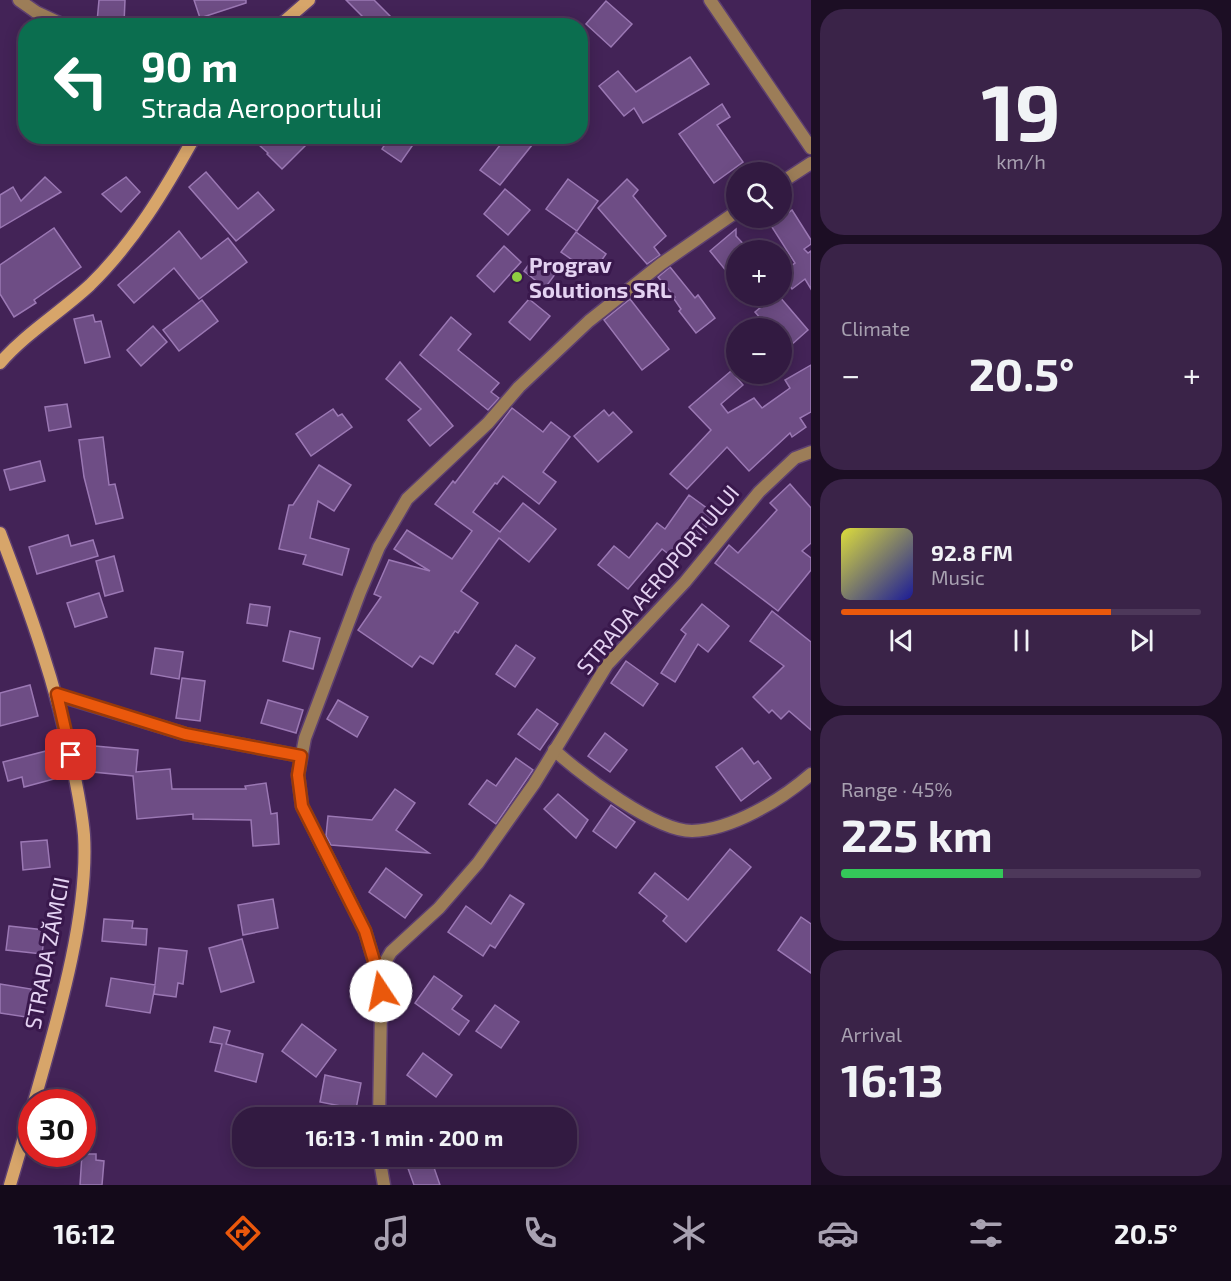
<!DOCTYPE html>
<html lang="en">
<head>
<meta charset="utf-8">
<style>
	body { margin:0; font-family:"Exo 2",sans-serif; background:#3a2348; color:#f1f3f6; height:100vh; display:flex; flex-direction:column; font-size:22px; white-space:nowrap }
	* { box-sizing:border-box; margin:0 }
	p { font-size:20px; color:#a8a1b1 }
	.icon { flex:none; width:33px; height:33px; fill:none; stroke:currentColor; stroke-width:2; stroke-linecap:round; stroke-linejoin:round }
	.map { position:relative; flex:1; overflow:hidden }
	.drawer { display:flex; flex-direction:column; gap:9px; padding:9px; background:#1c0e24; width:420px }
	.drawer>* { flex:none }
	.guide { position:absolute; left:18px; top:18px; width:570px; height:126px; border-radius:24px; box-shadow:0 3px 15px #0003,0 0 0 2px #4d385a; background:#0b6e4f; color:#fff; overflow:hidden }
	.fabs { position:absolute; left:726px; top:162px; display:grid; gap:12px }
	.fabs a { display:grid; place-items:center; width:66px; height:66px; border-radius:50%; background:#321a41; box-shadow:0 3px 15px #0003,0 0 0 2px #4d385a; font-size:30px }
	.speed { position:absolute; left:18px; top:1089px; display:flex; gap:12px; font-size:30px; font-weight:700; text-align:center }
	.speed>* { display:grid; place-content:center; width:78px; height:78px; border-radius:50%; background:#321a41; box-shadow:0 3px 15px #0003,0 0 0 2px #4d385a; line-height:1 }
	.speed .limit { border:9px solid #d22; background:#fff; color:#111 }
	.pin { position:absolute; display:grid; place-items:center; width:51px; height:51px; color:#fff; margin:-26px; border-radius:12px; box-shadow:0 3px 9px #0006 }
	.me { position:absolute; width:66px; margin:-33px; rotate:349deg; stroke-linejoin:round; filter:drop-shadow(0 0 4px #0008) }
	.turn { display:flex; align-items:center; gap:21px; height:126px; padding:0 24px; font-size:27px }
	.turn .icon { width:78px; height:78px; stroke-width:2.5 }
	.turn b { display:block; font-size:42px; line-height:51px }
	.big { font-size:45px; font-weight:700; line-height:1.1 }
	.drawer .widget { flex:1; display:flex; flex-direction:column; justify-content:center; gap:9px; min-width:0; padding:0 21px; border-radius:24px; background:#3a2348 }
	.drawer .dial { align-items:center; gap:0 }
	.dial b { font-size:78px; line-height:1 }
	.song { display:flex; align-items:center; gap:18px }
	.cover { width:72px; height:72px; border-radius:9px; background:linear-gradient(135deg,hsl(60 70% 55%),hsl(240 70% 35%)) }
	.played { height:6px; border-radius:3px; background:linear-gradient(90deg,#ea580c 75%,#4d385a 75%) }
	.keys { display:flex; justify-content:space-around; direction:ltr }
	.heat { display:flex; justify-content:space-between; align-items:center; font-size:33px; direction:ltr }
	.charge { height:9px; border-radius:4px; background:linear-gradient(90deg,#34c759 45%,#4d385a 0) }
	.trip { position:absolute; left:232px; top:1107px; width:345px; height:60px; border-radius:24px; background:#321a41; box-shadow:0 3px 15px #0003,0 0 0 2px #4d385a; font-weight:700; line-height:60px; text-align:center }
	.dock { display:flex; height:96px; justify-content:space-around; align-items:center; background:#140a1a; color:#a8a1b1 }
	.dock .icon { width:42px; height:42px }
	.dock .active { color:#ea580c }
	.dock b { font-size:27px; color:#f1f3f6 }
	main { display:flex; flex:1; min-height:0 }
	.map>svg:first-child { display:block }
	.building { fill:#6e4d85; stroke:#9b78b4; stroke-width:1.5 }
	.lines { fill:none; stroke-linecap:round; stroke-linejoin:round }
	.street-casing { stroke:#5d3f70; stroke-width:15 }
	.secondary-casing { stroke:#5d3f70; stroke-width:15 }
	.street { stroke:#9c7d58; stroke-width:12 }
	.secondary { stroke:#d7a56a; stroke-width:12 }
	.route-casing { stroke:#983908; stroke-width:15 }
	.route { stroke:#ea580c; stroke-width:10 }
	.poi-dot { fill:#8fcd42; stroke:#39184c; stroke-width:2 }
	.labels { text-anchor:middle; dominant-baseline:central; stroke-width:6; stroke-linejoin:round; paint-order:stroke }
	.poi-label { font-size:22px; font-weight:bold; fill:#e4d2f2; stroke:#39184c; text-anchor:start }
	.street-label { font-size:22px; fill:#e4d2f2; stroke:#39184c }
</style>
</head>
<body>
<main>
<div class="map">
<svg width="811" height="1185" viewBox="0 0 811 1185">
	<rect width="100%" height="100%" fill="#432357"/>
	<g class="building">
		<polygon points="99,0 125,0 124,24 97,22"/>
		<polygon points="194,0 246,0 246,3 200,18"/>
		<polygon points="346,0 374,0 400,26 372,26"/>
		<polygon points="606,1 632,24 611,47 586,24"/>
		<polygon points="690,57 709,84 643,123 634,108 624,116 599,86 618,71 636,92"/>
		<polygon points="722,104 730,117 717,125 743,162 714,183 679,134"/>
		<polygon points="249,136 272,136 279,142 284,136 315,136 282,169 267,154 268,153"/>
		<polygon points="390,136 419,136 401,162 382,149"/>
		<polygon points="516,136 521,136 532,145 500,185 480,170 505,139 511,143"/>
		<polygon points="206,172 238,209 258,192 274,210 236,241 189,187"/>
		<polygon points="45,177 61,192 0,228 0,195 13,187 21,201"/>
		<polygon points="126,177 140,192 121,212 102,194"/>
		<polygon points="568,179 598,201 577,231 546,209"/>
		<polygon points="627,179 638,190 633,196 666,236 654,247 660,255 647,264 598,208"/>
		<polygon points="505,189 530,210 508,235 484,214"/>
		<polygon points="792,210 811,240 811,244 804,249 808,253 811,251 811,289 805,279 792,289 782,275 782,272 795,263 770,224"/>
		<polygon points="54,228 81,267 34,300 36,303 14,317 0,294 0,265"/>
		<polygon points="736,229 736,236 749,250 736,250 736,283 710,251"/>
		<polygon points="179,231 201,259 228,238 247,262 199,299 174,268 134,303 118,285"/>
		<polygon points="576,232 606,254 592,274 561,252"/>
		<polygon points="504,246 521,262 494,292 477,276"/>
		<polygon points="535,256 556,273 545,288 524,271"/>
		<polygon points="670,267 695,298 698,295 715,318 696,333 679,311 681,309 674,299 675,297 658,277"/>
		<polygon points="774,296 779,296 808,330 782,353 782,328 769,328 755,312"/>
		<polygon points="529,299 550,316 530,340 509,322"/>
		<polygon points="630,299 669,349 642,370 604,320"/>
		<polygon points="202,300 218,321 179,351 163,330"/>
		<polygon points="93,315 95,322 101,321 110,357 85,363 74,319"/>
		<polygon points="451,317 471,334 458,350 499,383 491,392 499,398 488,410 420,355"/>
		<polygon points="153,326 167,342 141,366 127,350"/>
		<polygon points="400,362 453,426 430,446 408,420 421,409 386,379"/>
		<polygon points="811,365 811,412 800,418 806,427 792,437 790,433 749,471 727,447 687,489 670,474 711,430 689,407 731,371 743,385 721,404 728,413 754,398 762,408 790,388 785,380"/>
		<polygon points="67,404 71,427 49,431 45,407"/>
		<polygon points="512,408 543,432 551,422 570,437 543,472 556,482 539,504 503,476 497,484 495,483 473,512 500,532 523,503 556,529 529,562 499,538 461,591 478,603 458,633 455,631 433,664 420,656 412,667 358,630 381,597 374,594 389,560 430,571 394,549 407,530 452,559 472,531 435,504 453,481 455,483"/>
		<polygon points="333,409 338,416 342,414 352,427 311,456 296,434"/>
		<polygon points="604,410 609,416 613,412 632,432 598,462 574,436"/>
		<polygon points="103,437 109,485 115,484 123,518 96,524 84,477 79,440"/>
		<polygon points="40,461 45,481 10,490 4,470"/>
		<polygon points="319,465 351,485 334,511 318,501 310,538 349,549 342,575 303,564 306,555 279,549 289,505 293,505"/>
		<polygon points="790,484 811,508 811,543 802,551 811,558 811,570 778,611 715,563 729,545 738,553 777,510 770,503"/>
		<polygon points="689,495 715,514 697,540 688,534 671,556 662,549 628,589 598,565 614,546 629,558 657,523 665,529"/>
		<polygon points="68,535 71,546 93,540 98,556 37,574 29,547"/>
		<polygon points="114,556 123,591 105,596 96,561"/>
		<polygon points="99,593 107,617 75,627 67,603"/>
		<polygon points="250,604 270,607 267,626 247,623"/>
		<polygon points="702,604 729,626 708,652 698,644 675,682 661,673 686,634 681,630"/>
		<polygon points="772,611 811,642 811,730 789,711 781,719 772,710 769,713 753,697 784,666 750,641"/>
		<polygon points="290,631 320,638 313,669 283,661"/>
		<polygon points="516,645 535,658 515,687 496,674"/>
		<polygon points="155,648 183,652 179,679 151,674"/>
		<polygon points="626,661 658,684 643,706 611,683"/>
		<polygon points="182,678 205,681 200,721 176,718"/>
		<polygon points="30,685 38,716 0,726 0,693"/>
		<polygon points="268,700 303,710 296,733 261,723"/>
		<polygon points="338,700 368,717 357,737 327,719"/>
		<polygon points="537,709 558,724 540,750 518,734"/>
		<polygon points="605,733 627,750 610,772 588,756"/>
		<polygon points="95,746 138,750 136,772 170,769 172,789 246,789 245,786 266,783 271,814 277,813 279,844 253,846 251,820 193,819 193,814 137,819 133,776 93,772"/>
		<polygon points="742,748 754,764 758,761 771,778 741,801 716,767"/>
		<polygon points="46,751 54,779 24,787 22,777 8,781 3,762"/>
		<polygon points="516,758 533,770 496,824 469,804 487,780 496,786"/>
		<polygon points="395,789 415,803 396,830 429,853 331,845 326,836 328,816 372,820"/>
		<polygon points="558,794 588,820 576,838 544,809"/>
		<polygon points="611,805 635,822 616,848 593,831"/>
		<polygon points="47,840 50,867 23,870 21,842"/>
		<polygon points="730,849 751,867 686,942 663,921 667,916 639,893 655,873 688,900"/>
		<polygon points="386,868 422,895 405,918 369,892"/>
		<polygon points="510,895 524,904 495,948 490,945 483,956 448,932 466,906 491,924"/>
		<polygon points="273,899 278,928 243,935 238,905"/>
		<polygon points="801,917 811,924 811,973 778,950"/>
		<polygon points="104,919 133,921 132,928 147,929 146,945 102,941"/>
		<polygon points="9,926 45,930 42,954 6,950"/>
		<polygon points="242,939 254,982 221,992 209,948"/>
		<polygon points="159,948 187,951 183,984 178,983 176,997 154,994 155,986 150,1013 106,1006 111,978 155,985"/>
		<polygon points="434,976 462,996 452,1009 469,1021 459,1035 415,1003"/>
		<polygon points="0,984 31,989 26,1017 0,1013"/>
		<polygon points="495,1005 519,1022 501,1048 476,1031"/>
		<polygon points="302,1024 336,1050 316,1077 282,1051"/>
		<polygon points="214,1027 230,1031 226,1044 263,1054 256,1082 215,1071 222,1044 210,1042"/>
		<polygon points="423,1053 452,1075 436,1097 407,1075"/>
		<polygon points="325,1075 361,1083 356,1109 320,1102"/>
		<polygon points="82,1154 96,1154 96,1160 104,1161 102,1185 80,1185"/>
		<polygon points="417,1156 430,1156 440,1185 414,1185 405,1160"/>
	</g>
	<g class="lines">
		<g class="street-casing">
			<g id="street">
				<polyline points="19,0 36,12 66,26"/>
				<polyline points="710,0 811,148"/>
				<polyline points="782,182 811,163"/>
				<polyline points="57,695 185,734 301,756"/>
				<path d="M 554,750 C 582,775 655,831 692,831 C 732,830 781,800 811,774"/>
				<polyline points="380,971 391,952 439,908 478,863 534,784 607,665 685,582 759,492 795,458 811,452"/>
				<polyline points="379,1118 381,1010 380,971 374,961 365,931 302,806 298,775 305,738 360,592 379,547 407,499 488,423 519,387 589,321 661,264 736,212"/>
				<polyline points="379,1156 384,1185"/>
			</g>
		</g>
		<g class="secondary-casing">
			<g id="secondary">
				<polyline points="279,26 309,0"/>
				<path d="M 0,363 C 26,333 61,312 90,285 C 134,242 165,190 195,136"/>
				<path d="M 0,533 C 29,609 56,684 72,763 C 77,787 82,811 84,835 C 89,916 56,1024 34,1102"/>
				<polyline points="10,1185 32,1110"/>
			</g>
		</g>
		<use href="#street" class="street"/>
		<use href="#secondary" class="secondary"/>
	</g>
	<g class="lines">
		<g class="route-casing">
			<polyline id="route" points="71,755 57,694 185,734 301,756 298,775 302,806 365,931 374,961 380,971 381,991"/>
		</g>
		<use href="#route" class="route"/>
	</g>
	<circle class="poi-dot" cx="517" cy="277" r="6"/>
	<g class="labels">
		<g class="poi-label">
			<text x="529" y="264">Prograv<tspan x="529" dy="25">Solutions SRL</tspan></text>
		</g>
		<g class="street-label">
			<text transform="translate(657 579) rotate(-50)">STRADA AEROPORTULUI</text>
			<text transform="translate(46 953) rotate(-79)">STRADA ZĂMCII</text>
		</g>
	</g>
</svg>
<div class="fabs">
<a><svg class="icon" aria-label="search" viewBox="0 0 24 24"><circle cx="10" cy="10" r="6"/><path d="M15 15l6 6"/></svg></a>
<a>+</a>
<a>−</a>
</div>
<div class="speed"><div class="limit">30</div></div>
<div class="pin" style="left:71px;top:755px;background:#d93025"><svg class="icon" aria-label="arrive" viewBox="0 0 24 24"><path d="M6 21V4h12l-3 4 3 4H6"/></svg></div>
<svg class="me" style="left:381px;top:991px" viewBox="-20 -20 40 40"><circle r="19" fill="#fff"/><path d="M0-13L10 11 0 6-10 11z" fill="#ea580c"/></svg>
<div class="trip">16:13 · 1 min · 200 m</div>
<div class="guide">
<div class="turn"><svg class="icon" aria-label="left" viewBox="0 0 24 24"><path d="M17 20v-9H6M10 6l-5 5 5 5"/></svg><div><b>90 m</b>Strada Aeroportului</div></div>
</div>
</div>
<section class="drawer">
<div class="widget dial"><b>19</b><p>km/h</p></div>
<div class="widget"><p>Climate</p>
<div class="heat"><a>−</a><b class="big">20.5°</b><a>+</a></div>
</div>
<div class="widget">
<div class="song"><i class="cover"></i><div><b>92.8 FM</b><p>Music</p></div></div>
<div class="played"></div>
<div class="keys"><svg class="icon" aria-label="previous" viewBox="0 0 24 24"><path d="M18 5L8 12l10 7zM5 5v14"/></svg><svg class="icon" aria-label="pause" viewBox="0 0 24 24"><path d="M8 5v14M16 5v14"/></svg><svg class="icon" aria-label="next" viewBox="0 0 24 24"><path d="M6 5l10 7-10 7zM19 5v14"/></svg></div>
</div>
<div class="widget"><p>Range · 45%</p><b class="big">225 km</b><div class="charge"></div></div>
<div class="widget"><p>Arrival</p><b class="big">16:13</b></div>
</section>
</main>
<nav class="dock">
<b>16:12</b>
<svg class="icon active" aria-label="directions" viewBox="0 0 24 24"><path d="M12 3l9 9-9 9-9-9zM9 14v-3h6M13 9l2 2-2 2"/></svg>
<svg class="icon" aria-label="music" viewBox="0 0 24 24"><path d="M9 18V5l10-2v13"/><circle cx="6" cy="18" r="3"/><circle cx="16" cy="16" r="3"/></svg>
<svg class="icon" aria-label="phone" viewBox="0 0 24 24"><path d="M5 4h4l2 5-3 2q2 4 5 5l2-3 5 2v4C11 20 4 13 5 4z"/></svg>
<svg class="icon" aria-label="climate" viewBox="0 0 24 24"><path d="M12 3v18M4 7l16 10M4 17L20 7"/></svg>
<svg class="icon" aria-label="car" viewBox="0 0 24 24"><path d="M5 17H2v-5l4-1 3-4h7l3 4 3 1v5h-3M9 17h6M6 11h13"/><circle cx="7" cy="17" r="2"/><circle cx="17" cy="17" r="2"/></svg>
<svg class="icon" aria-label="filters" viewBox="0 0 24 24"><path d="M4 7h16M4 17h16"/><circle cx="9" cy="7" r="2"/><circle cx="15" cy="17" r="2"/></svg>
<b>20.5°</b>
</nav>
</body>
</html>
